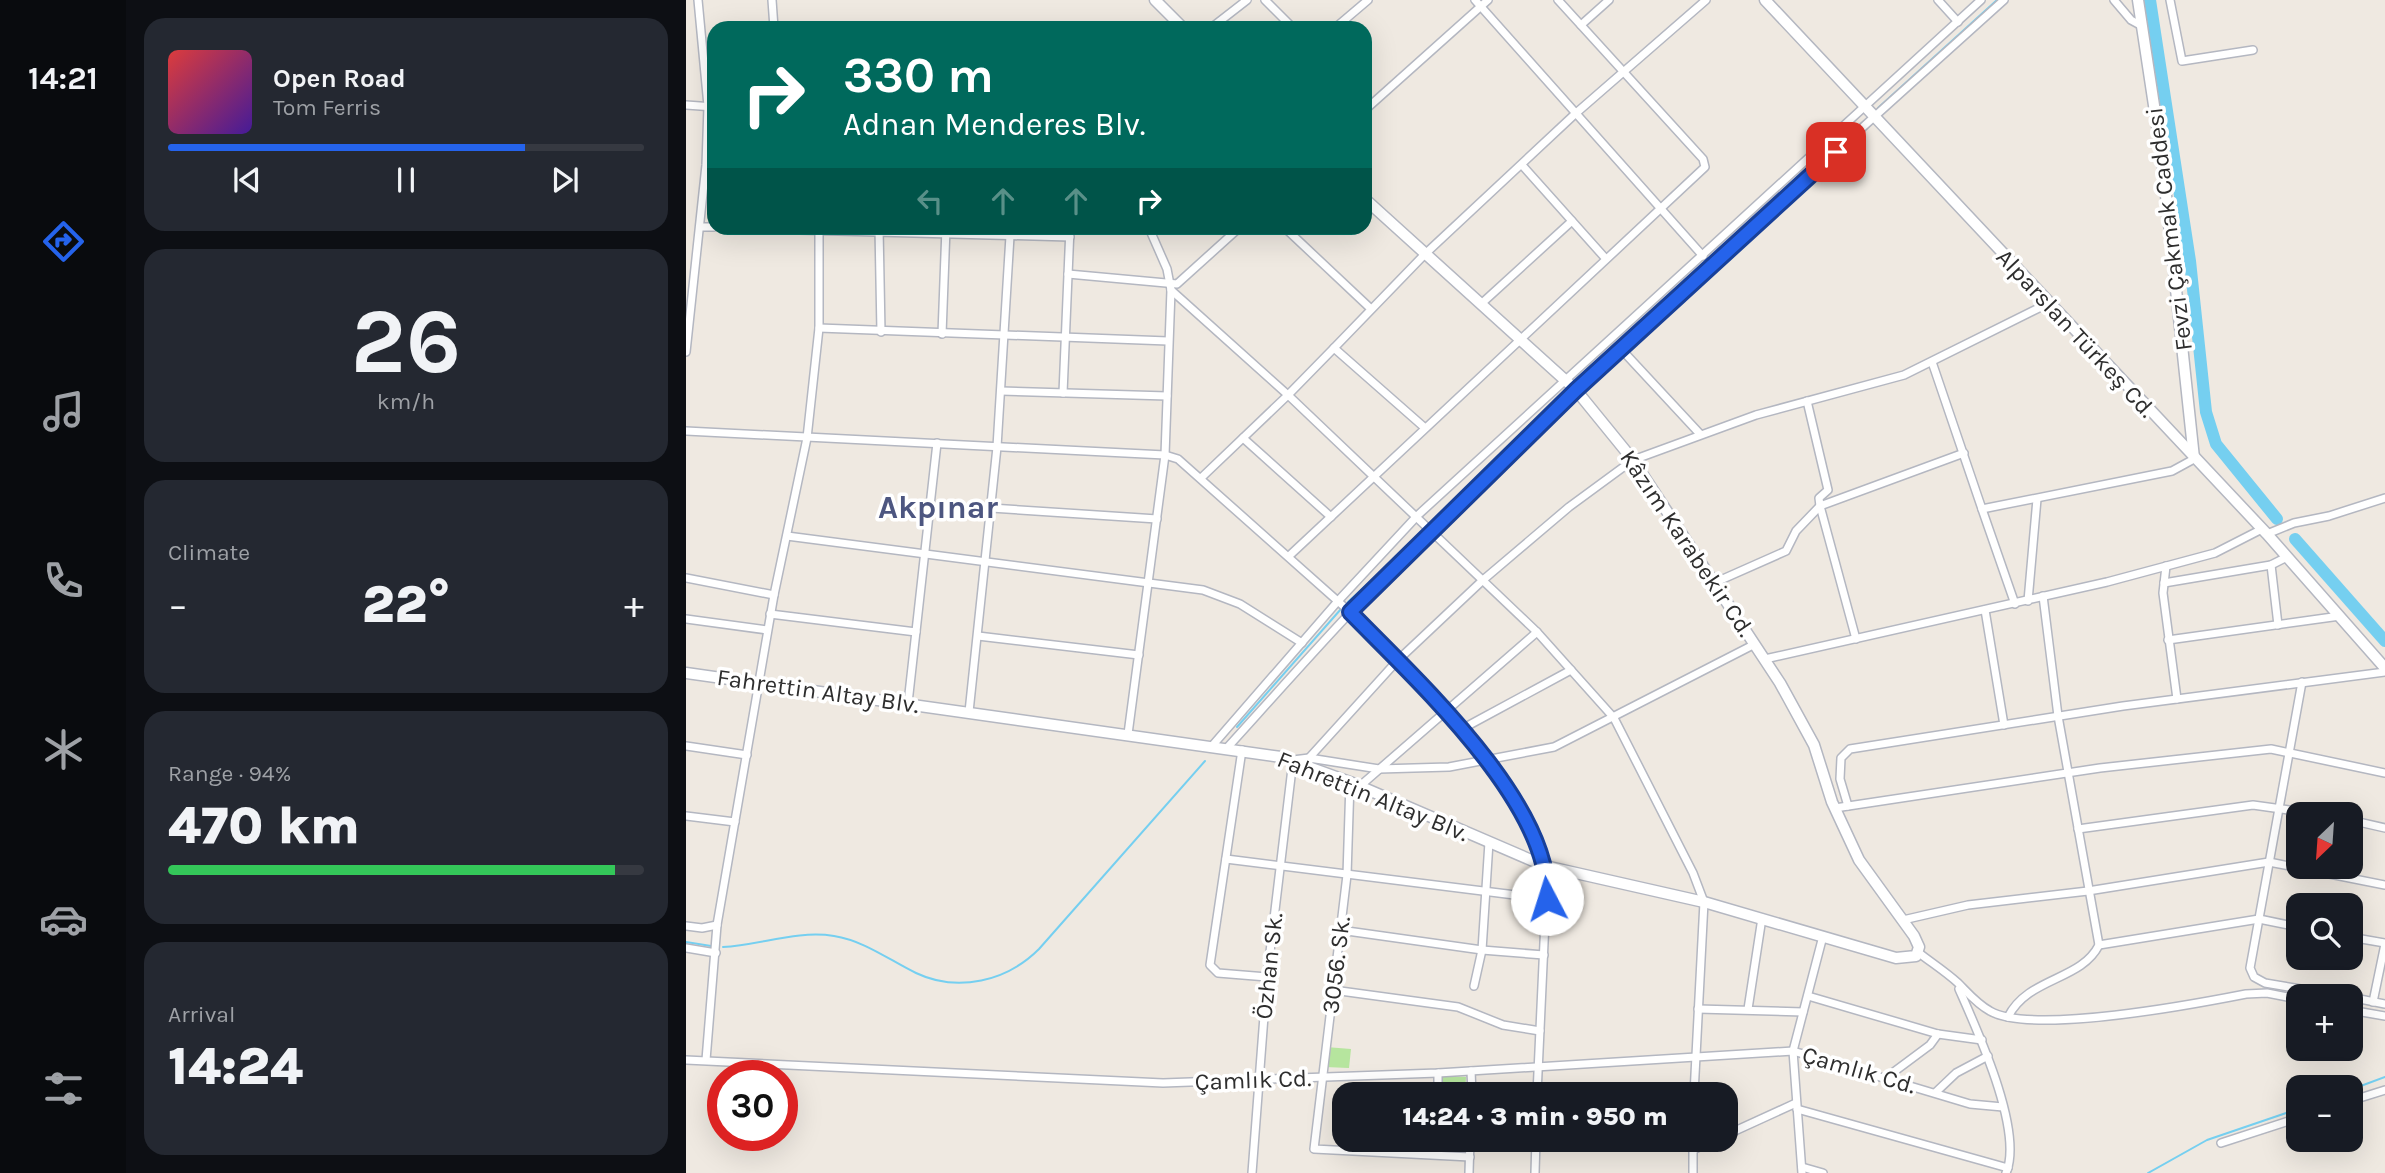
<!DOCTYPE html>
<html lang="en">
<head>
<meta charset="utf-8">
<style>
	body { margin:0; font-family:Karla,sans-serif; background:#242831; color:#f1f3f6; height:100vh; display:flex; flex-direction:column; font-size:26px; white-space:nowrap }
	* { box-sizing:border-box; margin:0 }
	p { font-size:23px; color:#9ea1a6 }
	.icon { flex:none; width:38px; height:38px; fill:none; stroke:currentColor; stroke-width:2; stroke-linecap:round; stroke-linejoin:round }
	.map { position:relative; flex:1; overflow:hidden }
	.panel { display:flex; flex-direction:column; gap:18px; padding:18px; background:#0d0f14; width:560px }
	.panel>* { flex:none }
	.guide { position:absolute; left:21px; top:21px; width:665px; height:214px; border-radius:21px; box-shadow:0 7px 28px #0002; background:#00695c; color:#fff; overflow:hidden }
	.needle { width:46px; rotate:205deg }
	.fabs { position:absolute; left:1600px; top:802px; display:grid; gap:14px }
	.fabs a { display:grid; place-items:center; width:77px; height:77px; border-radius:14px; background:#171b24; box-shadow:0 7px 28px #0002; font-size:35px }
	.speed { position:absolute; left:21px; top:1060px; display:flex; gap:14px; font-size:35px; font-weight:700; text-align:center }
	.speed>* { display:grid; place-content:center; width:91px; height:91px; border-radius:50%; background:#171b24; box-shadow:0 7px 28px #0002; line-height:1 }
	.speed .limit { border:10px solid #d22; background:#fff; color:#111 }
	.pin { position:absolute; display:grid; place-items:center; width:60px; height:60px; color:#fff; margin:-30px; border-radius:14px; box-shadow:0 4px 10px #0006 }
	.me { position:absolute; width:77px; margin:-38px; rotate:355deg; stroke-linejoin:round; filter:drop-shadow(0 0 5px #0008) }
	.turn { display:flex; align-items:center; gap:24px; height:147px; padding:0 21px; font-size:32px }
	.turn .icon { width:91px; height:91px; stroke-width:2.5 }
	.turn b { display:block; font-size:49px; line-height:60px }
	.lanes { display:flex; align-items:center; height:66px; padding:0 21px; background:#0003; justify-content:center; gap:35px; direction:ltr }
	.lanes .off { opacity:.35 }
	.big { font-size:52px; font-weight:800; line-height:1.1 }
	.panel .widget { flex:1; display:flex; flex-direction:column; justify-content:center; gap:10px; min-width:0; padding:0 24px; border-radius:21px; background:#242831 }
	.panel .dial { align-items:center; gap:0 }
	.dial b { font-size:91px; line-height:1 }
	.song { display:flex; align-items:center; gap:21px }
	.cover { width:84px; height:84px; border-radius:10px; background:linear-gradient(135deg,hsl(0 70% 55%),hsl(260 70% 35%)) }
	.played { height:7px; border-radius:4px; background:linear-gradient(90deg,#2563eb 75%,#363941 75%) }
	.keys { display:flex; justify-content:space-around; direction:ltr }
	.heat { display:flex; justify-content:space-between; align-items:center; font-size:38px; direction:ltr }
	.charge { height:10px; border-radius:5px; background:linear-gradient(90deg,#34c759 94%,#363941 0) }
	.trip { position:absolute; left:646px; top:1082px; width:406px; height:70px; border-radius:21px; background:#171b24; box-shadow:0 7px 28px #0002; font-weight:800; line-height:70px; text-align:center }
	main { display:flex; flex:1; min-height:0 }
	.tabs { display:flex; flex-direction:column; width:126px; justify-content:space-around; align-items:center; background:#090b0e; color:#9ea1a6 }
	.tabs .icon { width:49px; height:49px }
	.tabs .selected { color:#2563eb }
	.tabs b { font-size:32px; color:#f1f3f6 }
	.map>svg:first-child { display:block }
	.green { fill:#b6e59e }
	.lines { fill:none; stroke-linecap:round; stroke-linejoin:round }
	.stream { stroke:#75cff0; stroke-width:2 }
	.river { stroke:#75cff0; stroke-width:12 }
	.minor-casing { stroke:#b4b7c1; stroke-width:10 }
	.tertiary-casing { stroke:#b4b7c1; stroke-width:13 }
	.minor { stroke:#fff; stroke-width:7 }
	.tertiary { stroke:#fff; stroke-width:10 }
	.route-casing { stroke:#184099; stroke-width:18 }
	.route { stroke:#2563eb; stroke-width:12 }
	.labels { text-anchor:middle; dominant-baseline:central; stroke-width:7; stroke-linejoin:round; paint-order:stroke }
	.street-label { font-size:24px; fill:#2e2e2e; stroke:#fff }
	.district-label { font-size:32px; font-weight:bold; fill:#4d5680; stroke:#fff }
</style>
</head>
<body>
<main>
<nav class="tabs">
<b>14:21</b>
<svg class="icon selected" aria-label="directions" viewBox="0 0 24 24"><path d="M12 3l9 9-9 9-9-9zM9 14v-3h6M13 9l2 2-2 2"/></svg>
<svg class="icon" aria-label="music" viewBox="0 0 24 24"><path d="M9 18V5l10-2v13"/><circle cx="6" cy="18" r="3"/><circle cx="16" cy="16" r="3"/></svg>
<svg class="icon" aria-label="phone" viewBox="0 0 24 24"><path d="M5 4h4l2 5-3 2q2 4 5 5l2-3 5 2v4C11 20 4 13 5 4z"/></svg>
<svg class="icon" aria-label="climate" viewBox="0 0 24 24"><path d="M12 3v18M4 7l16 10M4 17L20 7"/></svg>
<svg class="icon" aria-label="car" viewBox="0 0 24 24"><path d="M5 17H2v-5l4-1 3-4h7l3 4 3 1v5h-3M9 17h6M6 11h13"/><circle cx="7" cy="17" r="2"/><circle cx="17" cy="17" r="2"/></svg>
<svg class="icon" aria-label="filters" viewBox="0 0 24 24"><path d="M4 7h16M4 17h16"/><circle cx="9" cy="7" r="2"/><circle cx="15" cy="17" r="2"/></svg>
</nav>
<section class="panel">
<div class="widget">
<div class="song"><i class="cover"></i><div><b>Open Road</b><p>Tom Ferris</p></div></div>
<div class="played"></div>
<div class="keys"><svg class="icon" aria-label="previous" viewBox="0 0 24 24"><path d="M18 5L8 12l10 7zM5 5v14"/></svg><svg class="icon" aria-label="pause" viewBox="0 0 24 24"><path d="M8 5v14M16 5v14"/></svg><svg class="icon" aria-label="next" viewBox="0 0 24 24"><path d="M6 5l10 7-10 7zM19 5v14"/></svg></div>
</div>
<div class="widget dial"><b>26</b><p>km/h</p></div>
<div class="widget"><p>Climate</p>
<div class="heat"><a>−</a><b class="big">22°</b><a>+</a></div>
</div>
<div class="widget"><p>Range · 94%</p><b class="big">470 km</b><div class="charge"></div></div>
<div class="widget"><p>Arrival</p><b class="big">14:24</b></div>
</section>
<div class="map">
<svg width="1699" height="1173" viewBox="0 0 1699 1173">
	<rect width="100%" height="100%" fill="#efe9e1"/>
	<g class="green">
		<polygon points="640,1047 665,1049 663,1068 639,1067"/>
		<polygon points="757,1076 780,1077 779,1092 757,1091"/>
	</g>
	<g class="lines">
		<g class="stream">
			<polyline points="1192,108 1311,0"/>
			<polyline points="662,602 733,537"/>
			<polyline points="551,727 655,609"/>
			<polyline points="0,942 25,946"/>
			<path d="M 37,947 C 74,945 111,930 148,936 C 179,941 203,960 230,973 C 272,993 321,981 353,949 L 519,761"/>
			<polyline points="1664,1090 1699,1077"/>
			<polyline points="1462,1173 1521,1140 1612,1109"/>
		</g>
		<g class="river">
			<polyline points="1464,0 1504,261 1520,412 1530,444 1591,519"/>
			<polyline points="1609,539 1699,641"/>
		</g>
		<g class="minor-casing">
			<g id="minor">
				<polyline points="86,0 88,28"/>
				<polyline points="579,0 607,28"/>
				<polyline points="789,0 1017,256"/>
				<polyline points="1252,0 1272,22"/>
				<polyline points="1428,0 1445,20 1456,26"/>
				<polyline points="1484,0 1496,61 1567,50"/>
				<polyline points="895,25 923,0"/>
				<polyline points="525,28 561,0"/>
				<polyline points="649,28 682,0"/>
				<polyline points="0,105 28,107"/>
				<polyline points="679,110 802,0"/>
				<polyline points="836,165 920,259"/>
				<polyline points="15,227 28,227"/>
				<polyline points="36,228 384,237"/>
				<polyline points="193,228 195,332"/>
				<polyline points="599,228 684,308"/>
				<polyline points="382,274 491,284 553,228"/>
				<polyline points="485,290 602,395 515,478"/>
				<polyline points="795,304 886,221"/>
				<polyline points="133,328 482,341"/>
				<polyline points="256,334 260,228"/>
				<polyline points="648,348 738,255 889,114 1020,0"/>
				<polyline points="935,349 1014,434"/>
				<polyline points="0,352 20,165 22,106 12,0"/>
				<polyline points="1246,362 1296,509 1486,471 1508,459"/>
				<polyline points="315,391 481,396"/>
				<polyline points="377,393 384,228"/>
				<polyline points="1121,401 1142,490 1133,498 1134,506 1170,639"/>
				<polyline points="739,428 648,348 602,395 851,632 928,718 1007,873 1018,902 1008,1094"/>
				<polyline points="0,431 479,455 492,459 664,612 801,760 834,808 861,878 851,1094"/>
				<polyline points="557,438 645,517"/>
				<polyline points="305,508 471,519"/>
				<polyline points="1296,509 1329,604"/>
				<polyline points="1581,534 1608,523 1643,516 1699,498"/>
				<polyline points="101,536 517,590 554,604 616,643"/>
				<polyline points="603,556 1019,167 1017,159 872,0"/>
				<polyline points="1585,565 1592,625"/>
				<polyline points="1480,566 1477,593 1491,699"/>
				<polyline points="0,578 88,595"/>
				<polyline points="1030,582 1100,551 1110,531 1134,506 1278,453"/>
				<polyline points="1478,583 1585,565 1601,557"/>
				<polyline points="1342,601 1351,499"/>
				<polyline points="1299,610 1318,725"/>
				<polyline points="84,614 230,632"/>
				<polyline points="0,619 81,630"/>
				<polyline points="292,636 453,655"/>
				<polyline points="1482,640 1654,616"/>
				<polyline points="1079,659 1421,582 1529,553 1576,529"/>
				<polyline points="1616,682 1564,968 1568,977 1579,983 1657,996"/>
				<polyline points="222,703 251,443"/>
				<polyline points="283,712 311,447 324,236"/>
				<polyline points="774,730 885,670"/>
				<polyline points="442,734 479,455 485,290 481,269 463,228"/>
				<polyline points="0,746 61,755"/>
				<polyline points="526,746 652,601 732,515 1295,0"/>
				<path d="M 541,748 C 608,674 674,599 745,530 C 930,347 1125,174 1318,0"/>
				<polyline points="556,750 524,965 532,973 581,977"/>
				<polyline points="623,758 711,661 797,580 883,507 947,460 1070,415 1218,375 1363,303"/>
				<polyline points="664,782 661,875 628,1149 784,1157"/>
				<polyline points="674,786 851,632"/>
				<polyline points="1162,806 1154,779 1155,758 1164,749 1437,706 1699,672"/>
				<polyline points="1149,808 1414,768 1585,749 1699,773"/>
				<polyline points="0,816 49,822"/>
				<polyline points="1664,820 1699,828"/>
				<polyline points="1392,829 1567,805 1632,814"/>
				<polyline points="540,859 861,899"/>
				<polyline points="1217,920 1282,905 1402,891 1583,862 1699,885"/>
				<polyline points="0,926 16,928 31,925"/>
				<polyline points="654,930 796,950 858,955"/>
				<polyline points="1664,937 1699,943"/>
				<polyline points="1413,945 1573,919 1612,927"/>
				<polyline points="0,948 30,953"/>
				<path d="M 1233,953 C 1246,963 1260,972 1272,983 C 1282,993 1291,1004 1304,1011 C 1346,1035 1509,1004 1560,994 L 1581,993 L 1612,999"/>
				<polyline points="788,986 796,950 803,842"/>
				<path d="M 1273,989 C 1291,1030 1338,1131 1320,1173"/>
				<polyline points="647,990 772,1007 817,1025 854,1031"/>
				<polyline points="1122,996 1252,1034 1296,1040"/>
				<polyline points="1664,997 1699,1004"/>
				<polyline points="1687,1002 1699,944"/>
				<polyline points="1012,1009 1117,1012"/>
				<polyline points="1062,1009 1076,918"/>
				<polyline points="1664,1010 1699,1016"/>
				<path d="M 1322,1017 C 1342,977 1395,981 1413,945 L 1372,716 L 1357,596"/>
				<polyline points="0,1060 477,1083 752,1073 1107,1051 1284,1104 1317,1107"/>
				<polyline points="20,1060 31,925 88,595 121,438 133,328 133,228"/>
				<polyline points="785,1071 786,1094"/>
				<polyline points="1201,1077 1244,1045 1252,1034"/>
				<polyline points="1250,1092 1270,1073 1302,1056"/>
				<polyline points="752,1094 752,1073"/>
				<polyline points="1664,1101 1699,1090"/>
				<polyline points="1111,1109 1322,1168"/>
				<polyline points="1040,1135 1110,1103"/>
				<polyline points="1535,1143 1612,1118"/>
				<polyline points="1007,1150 1030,1139"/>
				<polyline points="749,1153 750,1139"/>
				<polyline points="1116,1167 1137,1173"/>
				<polyline points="566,1173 581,977 607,760 623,758 693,769 763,767 868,747 1069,644"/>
				<polyline points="783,1173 784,1139"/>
				<polyline points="849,1173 850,1139"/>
				<polyline points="1007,1173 1007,1139"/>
				<polyline points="1116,1173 1107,1051 1137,936"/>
			</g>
		</g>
		<g class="tertiary-casing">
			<g id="tertiary">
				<polyline points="469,0 497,28"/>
				<polyline points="1079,0 1581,534 1699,668"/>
				<polyline points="1452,0 1476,158 1508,458"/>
				<polyline points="0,673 595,757 664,782 859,866 1018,902 1210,958 1230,956 1233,947 1228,936 1173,860 1146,802 1128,745 1094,683 947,460 890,390 679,199"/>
			</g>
		</g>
		<use href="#minor" class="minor"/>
		<use href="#tertiary" class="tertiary"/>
	</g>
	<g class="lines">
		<g class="route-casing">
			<path id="route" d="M 861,899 C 866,803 727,677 664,612 L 890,390 L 1150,152"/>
		</g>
		<use href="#route" class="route"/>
	</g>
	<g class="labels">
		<g class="street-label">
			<text transform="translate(1483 229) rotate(-97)">Fevzi Çakmak Caddesi</text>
			<text transform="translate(1390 333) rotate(47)">Alparslan Türkeş Cd.</text>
			<text transform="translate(1001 543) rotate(56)">Kâzım Karabekir Cd.</text>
			<text transform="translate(132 691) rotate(8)">Fahrettin Altay Blv.</text>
			<text transform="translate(687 796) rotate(22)">Fahrettin Altay Blv.</text>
			<text transform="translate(650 965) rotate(-83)">3056. Sk.</text>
			<text transform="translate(583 966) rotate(-84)">Özhan Sk.</text>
			<text transform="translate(1173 1070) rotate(16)">Çamlık Cd.</text>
			<text transform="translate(567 1080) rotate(-2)">Çamlık Cd.</text>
		</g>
		<g class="district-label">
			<text x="252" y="507">Akpınar</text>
		</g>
	</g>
</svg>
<div class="fabs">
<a><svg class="needle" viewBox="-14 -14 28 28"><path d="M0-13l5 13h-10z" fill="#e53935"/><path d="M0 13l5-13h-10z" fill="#9ea1a6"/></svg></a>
<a><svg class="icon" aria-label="search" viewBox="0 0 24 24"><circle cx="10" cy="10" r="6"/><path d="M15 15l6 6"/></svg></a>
<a>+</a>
<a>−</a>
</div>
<div class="speed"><div class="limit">30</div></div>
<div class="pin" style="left:1150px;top:152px;background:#d93025"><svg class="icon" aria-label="arrive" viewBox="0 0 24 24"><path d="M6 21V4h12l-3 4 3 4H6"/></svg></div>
<svg class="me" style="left:861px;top:899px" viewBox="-20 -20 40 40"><circle r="19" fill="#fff"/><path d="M0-13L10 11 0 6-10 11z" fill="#2563eb"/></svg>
<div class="trip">14:24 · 3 min · 950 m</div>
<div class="guide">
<div class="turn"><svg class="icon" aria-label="right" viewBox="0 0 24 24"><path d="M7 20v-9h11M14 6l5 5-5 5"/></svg><div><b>330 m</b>Adnan Menderes Blv.</div></div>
<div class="lanes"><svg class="icon off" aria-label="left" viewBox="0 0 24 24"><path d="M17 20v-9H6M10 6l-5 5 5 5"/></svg><svg class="icon off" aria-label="ahead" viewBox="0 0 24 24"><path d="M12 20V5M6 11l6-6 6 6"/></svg><svg class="icon off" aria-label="ahead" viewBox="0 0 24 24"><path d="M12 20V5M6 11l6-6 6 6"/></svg><svg class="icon" aria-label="right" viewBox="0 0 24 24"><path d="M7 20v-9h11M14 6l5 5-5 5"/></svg></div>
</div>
</div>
</main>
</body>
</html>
